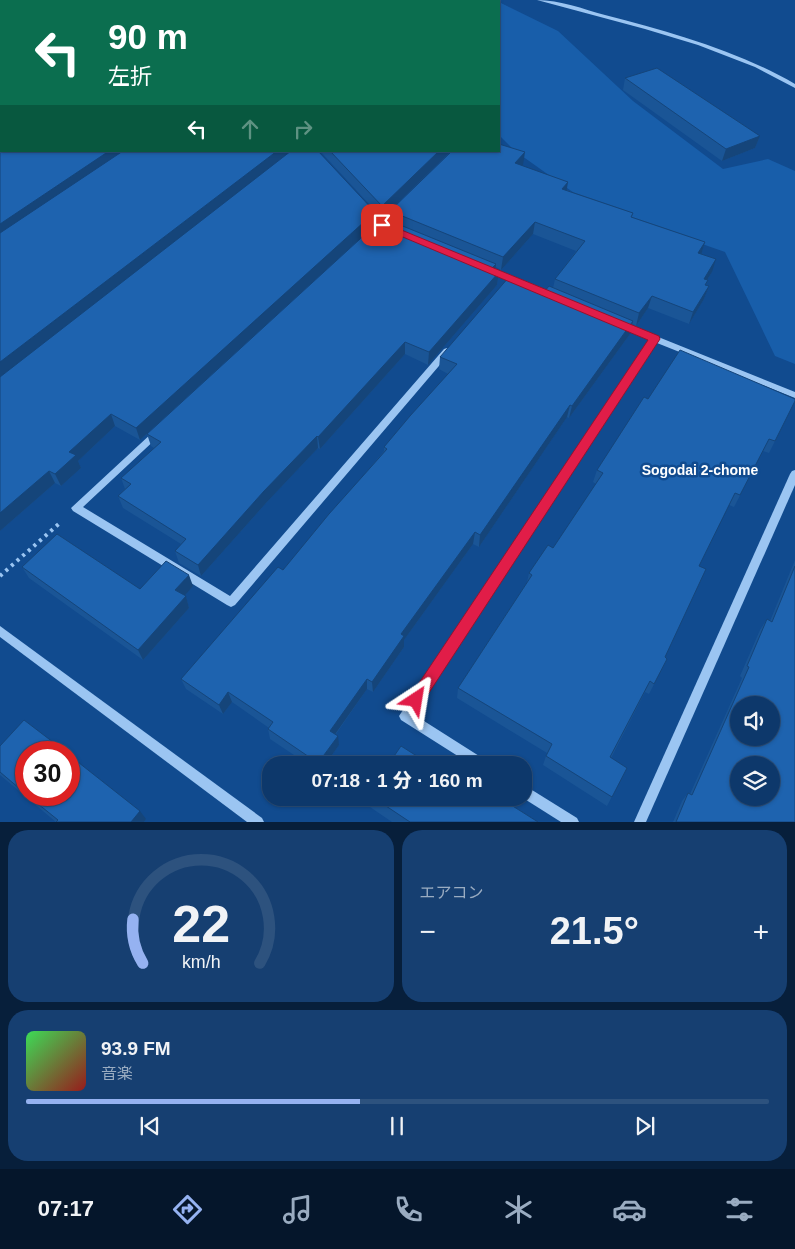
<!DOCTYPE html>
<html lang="ja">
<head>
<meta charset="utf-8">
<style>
	body { margin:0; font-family:Helvetica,"Noto Sans JP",sans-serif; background:#163f71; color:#f1f3f6; height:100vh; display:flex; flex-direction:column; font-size:19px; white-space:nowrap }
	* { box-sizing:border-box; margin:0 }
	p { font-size:16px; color:#9aacc1 }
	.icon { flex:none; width:28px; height:28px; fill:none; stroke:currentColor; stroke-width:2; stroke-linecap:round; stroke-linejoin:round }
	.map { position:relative; height:822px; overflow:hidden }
	.panel { display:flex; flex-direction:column; gap:8px; padding:8px; background:#071f3b; flex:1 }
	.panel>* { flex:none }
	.banner { position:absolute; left:0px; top:0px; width:500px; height:152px; box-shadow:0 1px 4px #0004,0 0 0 1px #2d527e; background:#0b6e4f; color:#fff; overflow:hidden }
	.buttons { position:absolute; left:730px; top:696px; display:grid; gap:10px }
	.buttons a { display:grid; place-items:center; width:50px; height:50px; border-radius:50%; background:#0d386b; box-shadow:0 1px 4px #0004,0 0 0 1px #2d527e; font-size:25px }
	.speed { position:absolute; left:15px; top:741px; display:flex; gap:10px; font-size:25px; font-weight:700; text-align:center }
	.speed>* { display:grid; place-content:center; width:65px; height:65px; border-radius:50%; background:#0d386b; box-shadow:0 1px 4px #0004,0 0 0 1px #2d527e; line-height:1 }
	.speed .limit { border:8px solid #d22; background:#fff; color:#111 }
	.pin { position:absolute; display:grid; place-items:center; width:42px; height:42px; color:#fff; margin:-21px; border-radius:10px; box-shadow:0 2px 8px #0006 }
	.me { position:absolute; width:55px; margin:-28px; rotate:33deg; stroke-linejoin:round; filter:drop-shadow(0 0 4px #0008) }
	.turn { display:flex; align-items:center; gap:18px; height:105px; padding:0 25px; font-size:22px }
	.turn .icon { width:65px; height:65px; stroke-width:2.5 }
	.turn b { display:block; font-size:35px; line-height:42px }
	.lanes { display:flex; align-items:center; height:48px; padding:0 25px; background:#0003; justify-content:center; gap:25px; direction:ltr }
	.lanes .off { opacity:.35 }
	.big { font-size:38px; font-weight:800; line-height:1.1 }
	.panel .card { flex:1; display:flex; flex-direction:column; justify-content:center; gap:8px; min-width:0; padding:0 18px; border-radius:20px; background:#163f71 }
	.panel .dial { align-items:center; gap:0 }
	.dial svg { height:130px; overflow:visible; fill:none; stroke:#2d527e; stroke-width:7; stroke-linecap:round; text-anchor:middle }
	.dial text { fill:#f1f3f6; stroke:none }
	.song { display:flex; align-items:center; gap:15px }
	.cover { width:60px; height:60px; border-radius:8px; background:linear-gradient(135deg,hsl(130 70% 55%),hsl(0 70% 35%)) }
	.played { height:5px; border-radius:2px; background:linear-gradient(90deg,#95b2f1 45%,#2d527e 45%) }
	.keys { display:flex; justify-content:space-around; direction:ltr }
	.heat { display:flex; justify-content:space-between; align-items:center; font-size:28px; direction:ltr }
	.panel .tiles { flex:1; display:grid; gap:8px; grid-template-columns:1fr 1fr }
	.card:last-child { grid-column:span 2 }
	.trip { position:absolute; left:262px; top:756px; width:270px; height:50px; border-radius:20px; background:#0d386b; box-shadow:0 1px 4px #0004,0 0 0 1px #2d527e; font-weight:800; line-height:50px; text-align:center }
	.dock { display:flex; height:80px; justify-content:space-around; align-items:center; background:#05162b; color:#9aacc1 }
	.dock .icon { width:35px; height:35px }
	.dock .current { color:#95b2f1 }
	.dock b { font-size:22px; color:#f1f3f6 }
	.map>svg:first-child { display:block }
	.green { fill:#185eaa }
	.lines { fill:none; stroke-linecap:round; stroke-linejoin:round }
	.path { stroke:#9bc5f2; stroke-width:4; stroke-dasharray:3 4.5; stroke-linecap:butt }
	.minor { fill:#9bc5f2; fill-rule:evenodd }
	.wall { fill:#1a5596 }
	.shaded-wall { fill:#15457a }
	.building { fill:#1e63af; stroke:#15457a; fill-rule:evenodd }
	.route { fill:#e11d48; stroke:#92132f }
	.labels { text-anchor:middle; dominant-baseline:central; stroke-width:5; stroke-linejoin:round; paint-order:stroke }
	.neighbourhood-label { font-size:14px; font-weight:bold; fill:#fff; stroke:#114b8f }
</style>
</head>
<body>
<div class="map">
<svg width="795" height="822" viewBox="0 0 795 822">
	<rect width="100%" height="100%" fill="#114b8f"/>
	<polygon class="green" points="499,2 558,31 633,101 723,169 768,159 795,171 795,364 775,356 725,252 591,205 515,151 499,135"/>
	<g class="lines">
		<polyline class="path" points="0,576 61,522"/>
		<g class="minor">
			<polygon points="333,0 341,0 342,1 335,1"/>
			<path d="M 537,0 C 560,0 583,9 605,15 C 670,32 736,50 795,84 L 795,88 L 755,67 L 698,45 L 645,29 Z"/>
			<polygon points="484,267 490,267 522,280 523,282 519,285 516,284 484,271 483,269"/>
			<polygon points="621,322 795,392 795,398 657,343 413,714 487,761 489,765 472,765 401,720 399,716 650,340 618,327 617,325"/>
			<polygon points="447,348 451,351 450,353 235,605 231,607 227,605 73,511 71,508 153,432 159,432 160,434 159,436 83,507 230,596 444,349"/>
			<polygon points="795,470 795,485 646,822 634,822 790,474 792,471"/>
			<polygon points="0,626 262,818 264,822 247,822 0,637"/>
			<polygon points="524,785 577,818 579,822 561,822 523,798"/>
		</g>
	</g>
	<g class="wall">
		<polygon points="1,1 1,151 375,212 375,225 390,221 390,211 523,165 522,166 567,190 633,213 632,217 705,242 701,254 712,272 707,280 706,285 709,286 704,299 689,324 648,308 636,326 633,324 630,334 569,418 567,417 479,547 473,544 404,640 404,647 373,692 367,689 336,734 339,745 325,765 309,765 270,739 268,729 269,728 232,702 223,714 186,689 181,679 283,570 384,451 384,447 448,374 439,369 440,357 544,292 553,288 555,279 576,251 533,234 501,270 496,267 495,271 499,272 497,285 428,365 405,354 320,449 318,448 266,503 201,576 179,563 175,551 181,544 123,508 118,496 125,489 121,478 154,448 151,446 147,434 140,440 115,426 78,461 81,468 61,486 55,483 0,531"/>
		<polygon points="625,78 760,136 755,148 722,161 623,90"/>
		<polygon points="320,151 451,151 382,218"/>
		<polygon points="648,399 795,401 769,453 763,451 734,507 729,505 699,566 665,657 667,659 649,694 645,692 611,758 627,768 607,806 543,765 547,753 457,698 458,688 527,582 529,573 553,548 596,484 593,482 597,470"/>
		<polygon points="795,560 795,822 673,822 682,801 688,793 690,794 742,678 740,676 760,630 767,619 770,621"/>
		<polygon points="22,567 140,589 193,586 184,596 186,596 189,608 143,660 29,578"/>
		<polygon points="0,746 26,752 26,795 69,795 146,819 144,822 56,822 0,775"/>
		<polygon points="369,798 500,798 538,822 392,822 370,807"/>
	</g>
	<g class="shaded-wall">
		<polygon points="760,136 755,148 722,161 726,149"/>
		<polygon points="109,151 130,151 0,240 0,224"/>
		<polygon points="277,151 295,151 0,380 0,362"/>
		<polygon points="439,151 451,151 382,218 382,206"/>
		<polygon points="525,152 523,165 513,176 515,163"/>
		<polygon points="568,182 566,194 562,189"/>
		<polygon points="375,212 375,225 140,440 136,428"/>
		<polygon points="535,222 533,234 501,270 503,257"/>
		<polygon points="705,242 701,255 698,253"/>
		<polygon points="716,259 712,272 700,291 704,279"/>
		<polygon points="496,264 495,277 491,269"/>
		<polygon points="499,272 497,285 428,365 429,352"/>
		<polygon points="709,286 704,299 689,324 693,312"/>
		<polygon points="652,296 648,308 636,326 639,313"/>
		<polygon points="633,321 630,334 569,418 572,406"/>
		<polygon points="405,342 405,354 320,449 318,437"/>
		<polygon points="570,405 567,417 479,547 480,535"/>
		<polygon points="111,414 115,426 78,461 81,468 61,486 55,474 69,452"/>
		<polygon points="317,436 318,448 266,503 201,576 198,565 264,491"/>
		<polygon points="49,471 55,483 0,531 0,513"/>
		<polygon points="475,532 473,544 404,640 404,647 373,692 372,682 401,634"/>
		<polygon points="189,575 193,586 180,601 175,590"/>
		<polygon points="186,596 189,608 143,660 138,650"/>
		<polygon points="367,679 367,689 331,740 330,731"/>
		<polygon points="228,692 232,702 223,714 219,705"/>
		<polygon points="338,736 339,745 325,765 318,765 318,763"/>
		<polygon points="140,811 146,819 144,822 131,822"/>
	</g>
	<g class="building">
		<polygon points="0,0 330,0 334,1 1,1 1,151 109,151 0,224"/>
		<polygon points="657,68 760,136 726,149 625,78"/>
		<polygon points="499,144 525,152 515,163 568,182 562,189 633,213 631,217 705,242 698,253 716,259 704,279 708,280 705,285 709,286 693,312 652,296 639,313 555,279 585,241 535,222 503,257 390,211 452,151 499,151"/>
		<polygon points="123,151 277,151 0,362 0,233"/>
		<polygon points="291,151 318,151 375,212 136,428 111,414 69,452 76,455 55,474 49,471 0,513 0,377"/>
		<polygon points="330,151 439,151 382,206"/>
		<polygon points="383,218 496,264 491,269 499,272 429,352 405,342 318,437 317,436 264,491 198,565 175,551 186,539 118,496 131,484 121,478 161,442 147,434"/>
		<polygon points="509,277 544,292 549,286 633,321 572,406 570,405 480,535 475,532 401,634 404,636 372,682 367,679 330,731 338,736 318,763 268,729 273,722 228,692 219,705 181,679 278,567 283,570 329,514 387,449 384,447 410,416 457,364 440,357"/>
		<polygon points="680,350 795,399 795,401 775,441 769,439 740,495 735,493 699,566 706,569 665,657 667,659 654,684 650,681 610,757 627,768 612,797 546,756 552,744 458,688 532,575 529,573 548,545 553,548 603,473 597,470 644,397 648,399"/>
		<polygon points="57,534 140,589 166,561 189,575 175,590 186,596 138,650 22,567"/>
		<path d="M 795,566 L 795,822 L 676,822 L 688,793 L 692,795 L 749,667 L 747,666 L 767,619 L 772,622 ZM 739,705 L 771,705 L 771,738 L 739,738 ZM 739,765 L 771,765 L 771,798 L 739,798 Z"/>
		<polygon points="24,720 66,752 26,752 26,794 0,772 0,746"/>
		<polygon points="401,746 431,765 388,765"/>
		<polygon points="69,755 140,811 131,822 56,822 58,820 27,795 69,795"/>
		<polygon points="374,798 500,798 538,822 410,822"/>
	</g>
	<polygon class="route" points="382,222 659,336 660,339 421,705 416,707 411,705 409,700 411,695 648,340 379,227 377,225"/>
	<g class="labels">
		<g class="neighbourhood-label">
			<text x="700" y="470">Sogodai 2-chome</text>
		</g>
	</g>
</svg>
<div class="buttons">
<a><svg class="icon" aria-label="sound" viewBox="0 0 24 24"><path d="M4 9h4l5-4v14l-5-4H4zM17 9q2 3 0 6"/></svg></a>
<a><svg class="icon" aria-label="layers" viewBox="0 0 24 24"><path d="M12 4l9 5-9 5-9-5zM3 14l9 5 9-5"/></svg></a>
</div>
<div class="speed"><div class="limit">30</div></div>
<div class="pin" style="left:382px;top:225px;background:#d93025"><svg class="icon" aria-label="arrive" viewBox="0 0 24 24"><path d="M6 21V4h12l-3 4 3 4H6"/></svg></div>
<svg class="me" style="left:416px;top:700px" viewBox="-20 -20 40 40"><path d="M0-17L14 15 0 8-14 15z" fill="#e11d48" stroke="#fff" stroke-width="4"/></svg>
<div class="trip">07:18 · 1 分 · 160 m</div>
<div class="banner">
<div class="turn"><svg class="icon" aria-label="left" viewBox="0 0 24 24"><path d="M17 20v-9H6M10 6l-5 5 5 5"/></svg><div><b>90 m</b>左折</div></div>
<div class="lanes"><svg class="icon" aria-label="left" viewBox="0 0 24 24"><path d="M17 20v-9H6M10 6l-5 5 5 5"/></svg><svg class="icon off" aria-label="ahead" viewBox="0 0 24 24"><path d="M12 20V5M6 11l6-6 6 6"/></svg><svg class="icon off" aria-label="right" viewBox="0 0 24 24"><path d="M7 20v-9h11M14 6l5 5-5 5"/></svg></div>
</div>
</div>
<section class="panel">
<div class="tiles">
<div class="card dial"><svg viewBox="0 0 100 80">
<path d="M14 69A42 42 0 1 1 86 69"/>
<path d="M14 69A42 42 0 0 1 8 42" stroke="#95b2f1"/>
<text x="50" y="56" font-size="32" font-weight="700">22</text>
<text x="50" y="72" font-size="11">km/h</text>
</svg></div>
<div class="card"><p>エアコン</p>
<div class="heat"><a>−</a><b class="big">21.5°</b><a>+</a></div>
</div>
<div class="card">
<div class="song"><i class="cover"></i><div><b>93.9 FM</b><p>音楽</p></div></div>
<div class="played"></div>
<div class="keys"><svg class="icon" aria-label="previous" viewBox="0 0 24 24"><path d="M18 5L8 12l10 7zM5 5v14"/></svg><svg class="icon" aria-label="pause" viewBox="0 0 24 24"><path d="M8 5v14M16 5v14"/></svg><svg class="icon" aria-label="next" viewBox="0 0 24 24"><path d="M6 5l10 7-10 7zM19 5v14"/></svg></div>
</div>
</div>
</section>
<nav class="dock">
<b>07:17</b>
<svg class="icon current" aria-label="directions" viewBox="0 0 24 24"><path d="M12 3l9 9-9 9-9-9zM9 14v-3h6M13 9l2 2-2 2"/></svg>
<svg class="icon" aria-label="music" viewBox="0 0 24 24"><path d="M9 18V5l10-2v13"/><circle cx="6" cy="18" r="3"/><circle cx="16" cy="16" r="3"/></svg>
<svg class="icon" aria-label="phone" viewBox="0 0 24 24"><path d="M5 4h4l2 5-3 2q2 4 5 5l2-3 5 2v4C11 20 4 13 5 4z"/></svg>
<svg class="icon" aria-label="climate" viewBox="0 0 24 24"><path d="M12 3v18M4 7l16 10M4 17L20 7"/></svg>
<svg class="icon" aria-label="car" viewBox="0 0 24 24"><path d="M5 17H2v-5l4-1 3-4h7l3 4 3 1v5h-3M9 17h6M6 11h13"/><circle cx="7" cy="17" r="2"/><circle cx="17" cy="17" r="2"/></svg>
<svg class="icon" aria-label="filters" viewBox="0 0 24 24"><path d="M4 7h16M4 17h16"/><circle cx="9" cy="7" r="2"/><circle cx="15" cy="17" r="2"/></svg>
</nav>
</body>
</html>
